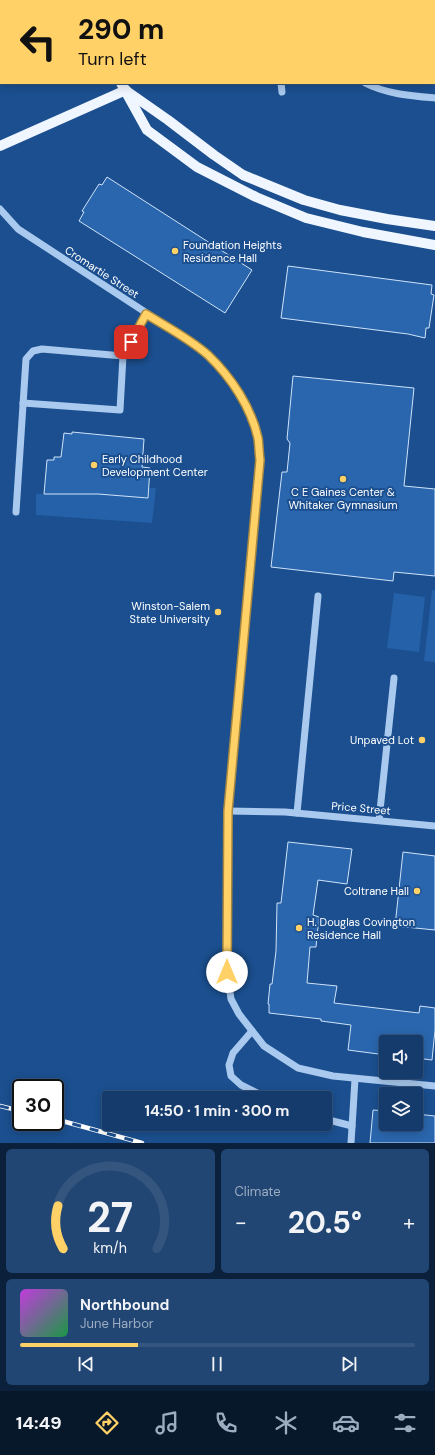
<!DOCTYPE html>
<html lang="en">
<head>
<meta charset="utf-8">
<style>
	body { margin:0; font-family:"DM Sans",sans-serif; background:#214673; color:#f1f3f6; height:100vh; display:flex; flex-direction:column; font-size:15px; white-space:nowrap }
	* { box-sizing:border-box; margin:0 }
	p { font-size:13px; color:#9dadc1 }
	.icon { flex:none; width:22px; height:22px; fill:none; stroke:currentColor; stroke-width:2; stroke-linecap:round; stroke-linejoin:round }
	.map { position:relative; height:1143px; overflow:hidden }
	.details { display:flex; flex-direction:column; gap:6px; padding:6px; background:#0b203b; flex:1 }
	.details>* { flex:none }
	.hud { position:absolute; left:0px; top:0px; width:435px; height:84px; box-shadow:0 2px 10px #0003,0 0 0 1px #33557e; background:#ffd166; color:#111; overflow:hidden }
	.tools { position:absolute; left:379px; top:1035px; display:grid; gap:8px }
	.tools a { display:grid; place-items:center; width:44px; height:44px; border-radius:4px; background:#143b6b; box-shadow:0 2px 10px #0003,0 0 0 1px #33557e; font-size:20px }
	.speed { position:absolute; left:12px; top:1079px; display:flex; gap:8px; font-size:20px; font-weight:700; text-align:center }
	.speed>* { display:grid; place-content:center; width:52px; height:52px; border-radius:50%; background:#143b6b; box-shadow:0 2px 10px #0003,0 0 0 1px #33557e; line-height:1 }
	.speed .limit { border:2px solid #111; border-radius:6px; background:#fff; color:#111 }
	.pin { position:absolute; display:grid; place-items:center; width:34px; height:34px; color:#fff; margin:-17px; border-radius:8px; box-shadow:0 2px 6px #0006 }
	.me { position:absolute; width:44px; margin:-22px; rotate:0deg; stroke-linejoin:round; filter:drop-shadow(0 0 3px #0008) }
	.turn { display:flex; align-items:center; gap:14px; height:84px; padding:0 12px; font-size:18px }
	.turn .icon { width:52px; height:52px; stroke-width:2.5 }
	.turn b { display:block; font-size:28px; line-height:34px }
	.big { font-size:30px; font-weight:700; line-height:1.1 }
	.details .widget { flex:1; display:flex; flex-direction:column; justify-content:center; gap:6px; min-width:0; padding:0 14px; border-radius:6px; background:#214673 }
	.details .dial { align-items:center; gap:0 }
	.dial svg { height:104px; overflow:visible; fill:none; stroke:#33557e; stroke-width:7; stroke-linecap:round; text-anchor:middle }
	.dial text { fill:#f1f3f6; stroke:none }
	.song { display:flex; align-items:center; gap:12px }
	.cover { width:48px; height:48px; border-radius:6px; background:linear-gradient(135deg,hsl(290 70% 55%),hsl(140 70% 35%)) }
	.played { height:4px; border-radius:2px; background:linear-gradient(90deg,#ffd166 30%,#33557e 30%) }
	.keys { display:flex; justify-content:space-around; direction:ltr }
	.heat { display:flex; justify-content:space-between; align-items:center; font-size:22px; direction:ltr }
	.details .tiles { flex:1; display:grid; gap:6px; grid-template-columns:1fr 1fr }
	.widget:last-child { grid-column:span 2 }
	.trip { position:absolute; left:102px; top:1091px; width:230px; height:40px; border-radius:4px; background:#143b6b; box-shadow:0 2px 10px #0003,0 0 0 1px #33557e; font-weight:700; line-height:40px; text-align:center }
	.tab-bar { display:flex; height:64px; justify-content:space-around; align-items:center; background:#08182b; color:#9dadc1 }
	.tab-bar .icon { width:28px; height:28px }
	.tab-bar .on { color:#ffd166 }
	.tab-bar b { font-size:18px; color:#f1f3f6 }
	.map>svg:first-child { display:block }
	.green { fill:#2461a8 }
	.building { fill:#2a66ad; stroke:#cfe3fa }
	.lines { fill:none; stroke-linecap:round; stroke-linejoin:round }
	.minor { stroke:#a9c9ee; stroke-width:7 }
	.major { stroke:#f0f6ff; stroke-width:10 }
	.rail-casing { stroke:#fff; stroke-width:4.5 }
	.rail { stroke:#1b4f8f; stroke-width:3; stroke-dasharray:9; stroke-linecap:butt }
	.route-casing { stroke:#a68842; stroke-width:10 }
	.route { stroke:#ffd166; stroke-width:7 }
	.poi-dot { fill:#ffd166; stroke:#1b4f8f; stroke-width:1.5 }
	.labels { text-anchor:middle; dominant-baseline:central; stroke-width:4; stroke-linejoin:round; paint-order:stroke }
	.poi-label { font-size:11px; fill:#fff; stroke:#1b4f8f; text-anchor:start }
	.street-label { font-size:11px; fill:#fff; stroke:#1b4f8f }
</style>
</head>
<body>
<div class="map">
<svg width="435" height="1143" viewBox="0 0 435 1143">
	<rect width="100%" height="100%" fill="#1b4f8f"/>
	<g class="green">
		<polygon points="149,488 156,488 152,523 36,515 36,494 98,494 148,498"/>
		<polygon points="432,590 435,590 435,662 424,661"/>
		<polygon points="394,593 425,597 419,652 387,648"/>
	</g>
	<g class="building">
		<polygon points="107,177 252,270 225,313 79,221 84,212 82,211 99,184 102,185"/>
		<polygon points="288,266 432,285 431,294 434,295 429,328 426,328 425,338 408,334 281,318"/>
		<polygon points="293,376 414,388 404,486 435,489 435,576 394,572 393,581 271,567 282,472 287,472 290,443 287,439"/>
		<polygon points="72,432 144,439 142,467 150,468 148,498 98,494 44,494 47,460 54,460 54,457 61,457 64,433 72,434"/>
		<polygon points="288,842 352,849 347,884 318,880 313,915 319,917 316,947 310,947 307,983 337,986 334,1003 419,1013 420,1006 435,1008 435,1030 432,1060 416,1058 416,1042 386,1042 386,1055 348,1050 351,1025 321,1021 321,1019 269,1013 269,1004 268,1004 270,984 272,984 276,951 277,903 281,903"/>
		<polygon points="403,852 435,856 435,930 395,926"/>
		<polygon points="373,1110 386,1111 386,1124 416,1124 416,1114 435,1116 435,1143 370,1143"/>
	</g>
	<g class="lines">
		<g class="minor">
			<polyline points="281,83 282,92"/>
			<path d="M 365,83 C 386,94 412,96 435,98"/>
			<path d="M 0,209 L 18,229 L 191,342 C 222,366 249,398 258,438 C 259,445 259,453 260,460 L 228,811 L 227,972 L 231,999 L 239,1014 L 264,1046 L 298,1068 L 333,1076 L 435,1086"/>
			<polyline points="23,403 120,410 123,356"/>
			<polyline points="16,512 26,359 33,351 42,349 123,356 147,314"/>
			<polyline points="228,811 285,812 435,826"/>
			<polyline points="297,813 318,596"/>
			<polyline points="379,820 394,678"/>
			<polyline points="252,1031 233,1053 229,1065 231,1076 241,1085 267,1098"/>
			<polyline points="325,1119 352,1126"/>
			<polyline points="351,1143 355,1079"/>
		</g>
		<g class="major">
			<polyline points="74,0 75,1"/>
			<polyline points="121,83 147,130 197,167 256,197 306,218 363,232 435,245"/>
			<polyline points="128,92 168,120 214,155 243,175 304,200 340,210 387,219 435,226"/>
			<polyline points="0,146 126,90"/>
		</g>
		<g class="rail-casing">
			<g id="rail">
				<polyline points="0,1106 21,1111"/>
				<polyline points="55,1119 142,1143"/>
			</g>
		</g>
		<use href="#rail" class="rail"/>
	</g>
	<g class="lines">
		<g class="route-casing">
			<path id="route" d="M 131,342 L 146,314 C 167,327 190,339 208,355 C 231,377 251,407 258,438 C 259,445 259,453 260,460 L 228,811 L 227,972"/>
		</g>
		<use href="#route" class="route"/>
	</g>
	<g class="poi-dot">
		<circle cx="175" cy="251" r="4"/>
		<circle cx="94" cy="465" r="4"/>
		<circle cx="343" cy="479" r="4"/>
		<circle cx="218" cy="612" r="4"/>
		<circle cx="422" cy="740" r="4"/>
		<circle cx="417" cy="891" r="4"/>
		<circle cx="299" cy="928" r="4"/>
	</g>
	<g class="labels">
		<g class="poi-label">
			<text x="183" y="245">Foundation Heights<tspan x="183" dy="13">Residence Hall</tspan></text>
			<text x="102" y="459">Early Childhood<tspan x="102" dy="13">Development Center</tspan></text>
			<text x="343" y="492" text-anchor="middle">C E Gaines Center &amp;<tspan x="343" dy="13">Whitaker Gymnasium</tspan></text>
			<text x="210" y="606" text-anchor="end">Winston-Salem<tspan x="210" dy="13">State University</tspan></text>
			<text x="414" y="740" text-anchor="end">Unpaved Lot</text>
			<text x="409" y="891" text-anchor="end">Coltrane Hall</text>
			<text x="307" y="922">H. Douglas Covington<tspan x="307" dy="13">Residence Hall</tspan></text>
		</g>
		<g class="street-label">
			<text transform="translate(102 272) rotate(33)">Cromartie Street</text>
			<text transform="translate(361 808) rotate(5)">Price Street</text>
		</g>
	</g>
</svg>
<div class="tools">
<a><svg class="icon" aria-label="sound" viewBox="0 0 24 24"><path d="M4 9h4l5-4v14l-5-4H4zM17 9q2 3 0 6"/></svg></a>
<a><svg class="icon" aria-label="layers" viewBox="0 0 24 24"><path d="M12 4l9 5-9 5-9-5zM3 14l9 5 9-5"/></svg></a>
</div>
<div class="speed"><div class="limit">30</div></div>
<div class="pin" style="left:131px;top:342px;background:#d93025"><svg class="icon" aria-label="arrive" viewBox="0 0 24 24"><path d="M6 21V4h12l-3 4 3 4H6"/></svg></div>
<svg class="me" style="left:227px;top:972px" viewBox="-20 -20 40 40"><circle r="19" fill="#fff"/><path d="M0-13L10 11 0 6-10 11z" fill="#ffd166"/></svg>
<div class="trip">14:50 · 1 min · 300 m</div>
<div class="hud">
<div class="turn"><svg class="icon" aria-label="left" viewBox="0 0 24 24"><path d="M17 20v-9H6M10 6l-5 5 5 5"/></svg><div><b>290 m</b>Turn left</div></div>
</div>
</div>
<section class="details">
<div class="tiles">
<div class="widget dial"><svg viewBox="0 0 100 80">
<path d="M14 69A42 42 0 1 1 86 69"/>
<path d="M14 69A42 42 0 0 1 10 36" stroke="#ffd166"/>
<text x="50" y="56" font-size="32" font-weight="700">27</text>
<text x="50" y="72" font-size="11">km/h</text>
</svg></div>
<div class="widget"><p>Climate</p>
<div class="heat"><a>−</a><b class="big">20.5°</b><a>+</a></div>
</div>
<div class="widget">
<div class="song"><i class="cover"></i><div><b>Northbound</b><p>June Harbor</p></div></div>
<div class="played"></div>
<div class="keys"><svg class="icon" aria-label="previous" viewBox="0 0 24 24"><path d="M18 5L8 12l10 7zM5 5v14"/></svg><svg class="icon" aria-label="pause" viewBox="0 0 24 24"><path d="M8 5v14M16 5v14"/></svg><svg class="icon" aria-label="next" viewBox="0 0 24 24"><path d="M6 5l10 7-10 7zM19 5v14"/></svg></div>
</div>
</div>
</section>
<nav class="tab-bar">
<b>14:49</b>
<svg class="icon on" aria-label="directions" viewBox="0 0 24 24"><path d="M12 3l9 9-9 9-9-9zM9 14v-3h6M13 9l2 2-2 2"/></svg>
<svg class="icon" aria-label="music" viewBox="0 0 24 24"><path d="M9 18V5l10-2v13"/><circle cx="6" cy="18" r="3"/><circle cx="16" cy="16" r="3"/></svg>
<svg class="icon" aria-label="phone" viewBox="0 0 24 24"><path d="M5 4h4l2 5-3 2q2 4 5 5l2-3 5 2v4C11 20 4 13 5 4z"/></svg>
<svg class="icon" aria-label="climate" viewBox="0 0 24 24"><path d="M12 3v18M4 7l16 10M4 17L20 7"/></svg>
<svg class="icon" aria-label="car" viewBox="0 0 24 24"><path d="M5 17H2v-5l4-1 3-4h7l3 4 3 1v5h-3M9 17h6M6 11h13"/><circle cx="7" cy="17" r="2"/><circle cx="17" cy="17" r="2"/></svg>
<svg class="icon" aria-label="filters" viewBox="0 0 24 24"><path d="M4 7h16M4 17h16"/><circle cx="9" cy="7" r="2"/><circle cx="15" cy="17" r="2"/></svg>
</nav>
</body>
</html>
